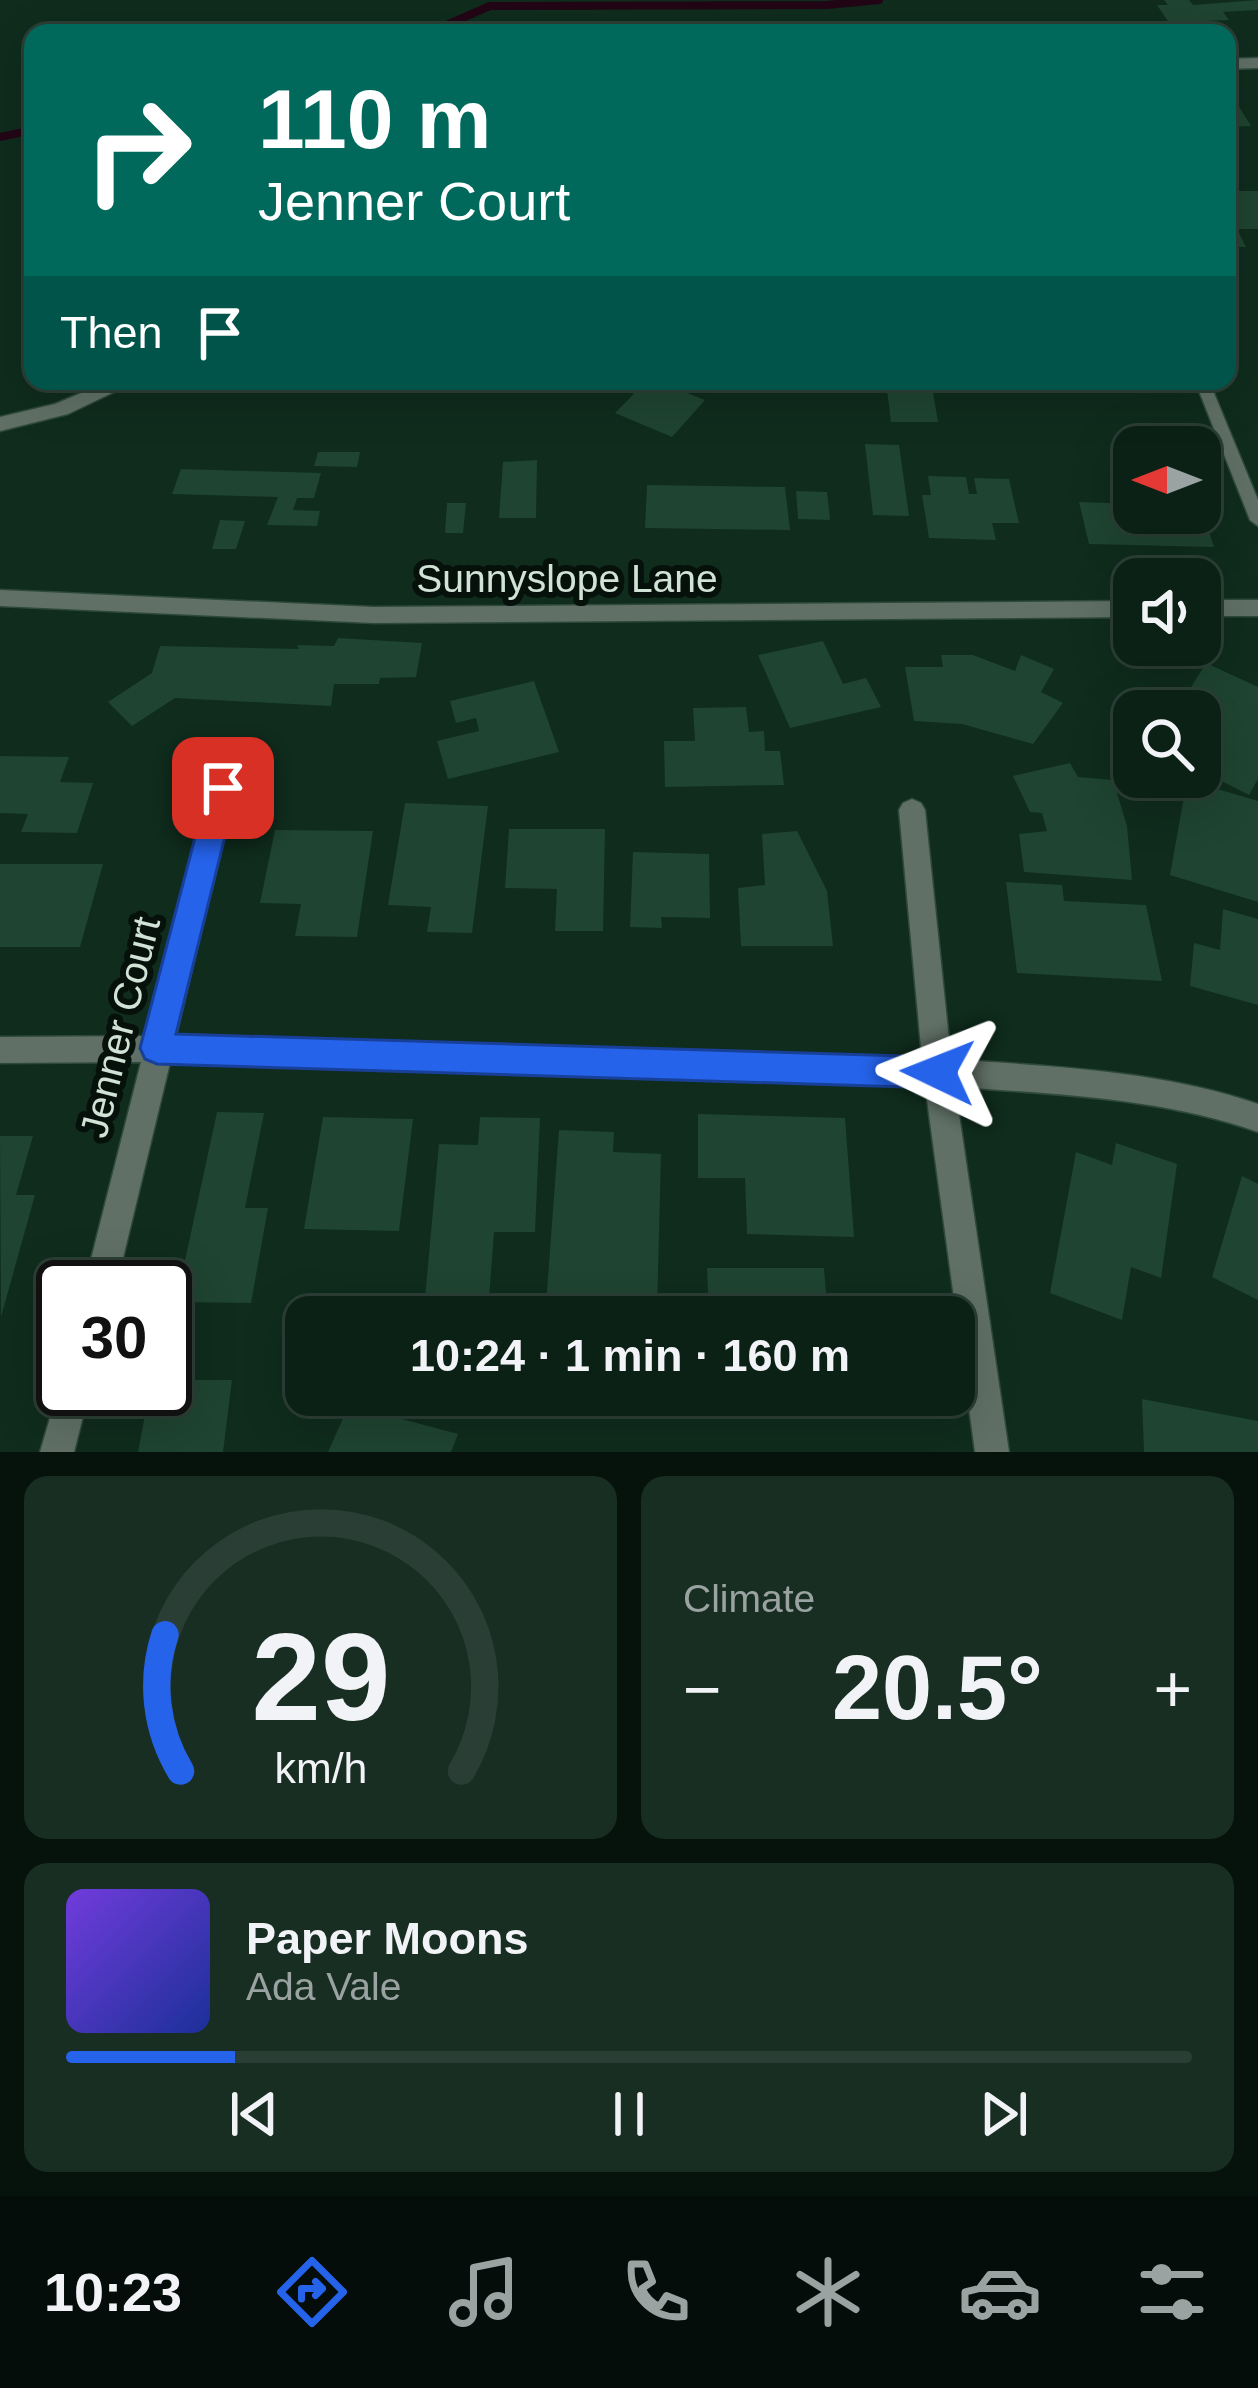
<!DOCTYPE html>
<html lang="en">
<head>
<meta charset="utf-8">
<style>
	body { margin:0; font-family:Helvetica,sans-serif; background:#192e23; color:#f1f3f6; height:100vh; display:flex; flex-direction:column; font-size:45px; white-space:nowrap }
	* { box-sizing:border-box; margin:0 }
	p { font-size:39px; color:#9aa3a1 }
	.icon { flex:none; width:66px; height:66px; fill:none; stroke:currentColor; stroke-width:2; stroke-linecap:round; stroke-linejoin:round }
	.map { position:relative; height:1452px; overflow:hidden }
	.drawer { display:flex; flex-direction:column; gap:24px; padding:24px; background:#06120c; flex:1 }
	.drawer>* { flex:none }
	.banner { position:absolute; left:24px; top:24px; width:1212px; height:366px; border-radius:24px; box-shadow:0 12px 48px #0002,0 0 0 3px #2b3e35; background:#00695c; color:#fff; overflow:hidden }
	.needle { width:78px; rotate:270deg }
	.controls { position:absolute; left:1113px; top:426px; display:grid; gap:24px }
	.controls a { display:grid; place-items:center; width:108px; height:108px; border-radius:24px; background:#0b2116; box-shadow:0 12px 48px #0002,0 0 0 3px #2b3e35; font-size:60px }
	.speed { position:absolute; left:36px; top:1260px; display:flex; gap:24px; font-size:60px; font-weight:700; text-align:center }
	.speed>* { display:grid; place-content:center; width:156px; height:156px; border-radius:50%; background:#0b2116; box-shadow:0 12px 48px #0002,0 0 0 3px #2b3e35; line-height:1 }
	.speed .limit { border:6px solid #111; border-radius:18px; background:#fff; color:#111 }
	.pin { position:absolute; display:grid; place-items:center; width:102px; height:102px; color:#fff; margin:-51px; border-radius:24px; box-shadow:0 6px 18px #0006 }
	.me { position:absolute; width:132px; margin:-66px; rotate:272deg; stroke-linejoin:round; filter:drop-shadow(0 0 9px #0008) }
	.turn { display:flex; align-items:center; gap:42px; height:252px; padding:0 36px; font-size:54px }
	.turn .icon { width:156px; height:156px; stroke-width:2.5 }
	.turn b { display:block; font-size:84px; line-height:102px }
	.then { display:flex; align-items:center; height:114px; padding:0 36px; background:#0003; gap:24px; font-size:45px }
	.big { font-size:90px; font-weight:700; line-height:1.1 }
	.drawer .widget { flex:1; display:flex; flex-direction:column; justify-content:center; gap:18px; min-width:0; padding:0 42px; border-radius:24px; background:#192e23 }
	.drawer .dial { align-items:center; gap:0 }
	.dial svg { height:312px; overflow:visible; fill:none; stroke:#2b3e35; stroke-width:7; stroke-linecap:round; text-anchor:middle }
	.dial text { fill:#f1f3f6; stroke:none }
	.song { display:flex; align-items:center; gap:36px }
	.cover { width:144px; height:144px; border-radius:18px; background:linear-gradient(135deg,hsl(260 70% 55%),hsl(230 70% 35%)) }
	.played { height:12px; border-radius:6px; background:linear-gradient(90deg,#2563eb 15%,#2b3e35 15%) }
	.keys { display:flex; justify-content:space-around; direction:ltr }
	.heat { display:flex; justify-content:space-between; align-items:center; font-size:66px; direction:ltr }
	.drawer .tiles { flex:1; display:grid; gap:24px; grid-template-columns:1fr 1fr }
	.widget:last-child { grid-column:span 2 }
	.trip { position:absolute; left:285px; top:1296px; width:690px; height:120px; border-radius:24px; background:#0b2116; box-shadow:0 12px 48px #0002,0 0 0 3px #2b3e35; font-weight:700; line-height:120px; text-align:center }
	.tabs { display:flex; height:192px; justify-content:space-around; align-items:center; background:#040d09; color:#9aa3a1 }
	.tabs .icon { width:84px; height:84px }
	.tabs .selected { color:#2563eb }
	.tabs b { font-size:54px; color:#f1f3f6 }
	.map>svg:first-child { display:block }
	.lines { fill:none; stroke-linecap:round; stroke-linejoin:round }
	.stream { stroke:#220616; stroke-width:8 }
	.building { fill:#1f4431 }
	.lane-casing { stroke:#2e493b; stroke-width:3 }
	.street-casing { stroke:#2e493b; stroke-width:3 }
	.lane { fill:#607066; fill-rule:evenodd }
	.street { fill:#607066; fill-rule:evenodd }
	.route { fill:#2563eb; stroke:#184099; stroke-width:3 }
	.labels { text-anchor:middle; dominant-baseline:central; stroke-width:12; stroke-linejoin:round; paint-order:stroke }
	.street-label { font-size:39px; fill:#d1e2d7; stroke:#06110b }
</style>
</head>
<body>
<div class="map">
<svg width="1258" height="1452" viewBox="0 0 1258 1452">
	<rect width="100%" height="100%" fill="#0f2c1d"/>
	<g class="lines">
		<g class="stream">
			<polyline points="428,33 490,6 827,5 879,0"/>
			<polyline points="0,137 33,130"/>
		</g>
	</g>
	<g class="building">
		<polygon points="1164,0 1189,0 1193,5 1258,0 1258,10 1223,12 1229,20 1203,21 1212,33 1176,33 1157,5 1168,5"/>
		<polygon points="1227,87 1251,126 1227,127"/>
		<polygon points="1227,191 1258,191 1258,229 1237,229 1246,247 1227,247"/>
		<polygon points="603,381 656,381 705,400 672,437 615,413 634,394"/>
		<polygon points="886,381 931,381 938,422 891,422"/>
		<polygon points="865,444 899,445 909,516 873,515"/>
		<polygon points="318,452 360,452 357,467 314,466"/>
		<polygon points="537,460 536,518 499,518 503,462"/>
		<polygon points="181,469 321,473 314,498 297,498 293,510 320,511 317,526 267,525 278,497 172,494"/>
		<polygon points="928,476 966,477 969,494 977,494 974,478 1009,479 1019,523 992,523 996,540 929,538 922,495 931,495"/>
		<polygon points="647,485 785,487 790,530 645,528"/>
		<polygon points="796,491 827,492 830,520 798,519"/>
		<polygon points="1079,502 1134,504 1134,513 1203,513 1214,547 1089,544"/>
		<polygon points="447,503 466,503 463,533 445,533"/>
		<polygon points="220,520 245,521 236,549 212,549"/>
		<polygon points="338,638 422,643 416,677 380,678 379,684 334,684 331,706 175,698 132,726 108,702 152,673 160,646 299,649 297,645 334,646"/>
		<polygon points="823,641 843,684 866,678 881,707 790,728 758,655"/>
		<polygon points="941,655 973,655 1015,671 1021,655 1054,669 1041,692 1063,703 1033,744 962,724 914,721 905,667 943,667"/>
		<polygon points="1206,663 1258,687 1258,779 1249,795 1200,770 1200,753 1224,712 1187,694"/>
		<polygon points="534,681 559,752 448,779 437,741 479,731 476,718 456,723 450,701"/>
		<polygon points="746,707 749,732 764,731 765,751 780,751 784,785 665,787 664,741 695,741 693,708"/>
		<polygon points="0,756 69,757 60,782 93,783 77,833 21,832 28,814 0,813"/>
		<polygon points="1070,763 1078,777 1113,780 1127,826 1132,880 1024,872 1019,834 1047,831 1042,813 1030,812 1013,776"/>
		<polygon points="1187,780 1258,801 1258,902 1170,875"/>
		<polygon points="405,803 488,806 472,933 427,932 431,907 388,905"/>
		<polygon points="509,829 605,829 603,931 555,931 557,889 505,888"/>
		<polygon points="275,830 373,831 357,937 295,936 301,904 260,903"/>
		<polygon points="797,831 827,891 833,946 741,946 738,888 765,885 762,834"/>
		<polygon points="633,852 709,854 710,918 661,917 662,928 630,927"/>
		<polygon points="0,864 103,864 80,947 0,947"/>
		<polygon points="1006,882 1062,885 1064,901 1146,905 1162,981 1017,973"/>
		<polygon points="1223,909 1258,919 1258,1005 1190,986 1194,943 1220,950"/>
		<polygon points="217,1112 264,1113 245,1208 268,1208 251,1303 176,1302"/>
		<polygon points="698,1114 845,1118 854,1237 747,1234 745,1178 698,1178"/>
		<polygon points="323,1117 413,1119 399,1231 304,1229"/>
		<polygon points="480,1117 540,1118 535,1232 494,1232 489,1299 425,1298 439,1144 478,1145"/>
		<polygon points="559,1130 614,1132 613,1152 661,1154 657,1312 578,1309 577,1317 545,1317"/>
		<polygon points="0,1136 33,1136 16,1195 35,1195 1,1317"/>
		<polygon points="1116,1143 1177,1164 1161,1278 1131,1267 1122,1320 1050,1293 1076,1152 1112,1165"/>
		<polygon points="1242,1176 1258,1184 1258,1300 1212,1277"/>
		<polygon points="707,1268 824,1268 828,1317 709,1317"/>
		<polygon points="165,1380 232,1380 223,1452 138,1452 150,1389 165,1389"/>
		<polygon points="711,1395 859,1395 861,1412 712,1412"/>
		<polygon points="1142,1399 1258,1421 1258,1452 1144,1452"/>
		<polygon points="349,1405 458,1434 451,1452 328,1452"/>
	</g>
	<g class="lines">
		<g class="lane-casing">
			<polygon id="lane" points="1195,381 1209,381 1258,500 1258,526 1250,520"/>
		</g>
		<g class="street-casing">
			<g id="street">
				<polygon points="1258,58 1258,68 1227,69 1227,59"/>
				<polygon points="110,381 137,381 68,414 0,431 0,417 55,404"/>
				<polygon points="0,590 374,607 1134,601 1134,617 374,623 0,606"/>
				<rect x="1200" y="600" width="58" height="16"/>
				<path d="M 223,778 L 232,781 L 235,788 L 176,1036 L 922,1058 L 899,810 L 903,803 L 912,799 L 921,803 L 925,810 L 951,1059 C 1054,1067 1159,1070 1258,1104 L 1258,1132 C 1161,1098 1057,1094 955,1087 L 1009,1452 L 975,1452 L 925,1085 L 170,1063 L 116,1287 L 84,1287 L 141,1062 L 0,1063 L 0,1037 L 148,1036 L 211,788 L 214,781 Z"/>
				<polygon points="62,1377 63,1389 90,1389 74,1452 40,1452"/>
			</g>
		</g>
		<use href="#lane" class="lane"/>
		<use href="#street" class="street"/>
	</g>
	<polygon class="route" points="223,776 233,779 237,788 176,1034 938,1057 950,1061 954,1072 950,1083 938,1088 157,1064 145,1059 140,1048 208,788 213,779"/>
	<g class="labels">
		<g class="street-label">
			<text x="567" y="578">Sunnyslope Lane</text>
			<text transform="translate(120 1027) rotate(-76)">Jenner Court</text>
		</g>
	</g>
</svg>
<div class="controls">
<a><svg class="needle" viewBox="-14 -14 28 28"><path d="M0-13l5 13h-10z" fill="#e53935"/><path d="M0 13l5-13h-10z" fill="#9aa3a1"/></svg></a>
<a><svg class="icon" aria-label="sound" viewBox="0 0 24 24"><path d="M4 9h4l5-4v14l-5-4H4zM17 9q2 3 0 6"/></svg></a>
<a><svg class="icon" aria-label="search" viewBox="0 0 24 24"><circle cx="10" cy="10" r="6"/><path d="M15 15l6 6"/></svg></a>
</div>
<div class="speed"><div class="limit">30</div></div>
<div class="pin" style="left:223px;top:788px;background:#d93025"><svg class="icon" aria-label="arrive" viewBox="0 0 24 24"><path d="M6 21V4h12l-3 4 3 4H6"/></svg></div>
<svg class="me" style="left:938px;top:1072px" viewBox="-20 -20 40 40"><path d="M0-17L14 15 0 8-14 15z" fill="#2563eb" stroke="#fff" stroke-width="4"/></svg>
<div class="trip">10:24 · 1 min · 160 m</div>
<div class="banner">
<div class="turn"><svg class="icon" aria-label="right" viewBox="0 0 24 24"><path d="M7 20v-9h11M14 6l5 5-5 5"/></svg><div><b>110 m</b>Jenner Court</div></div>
<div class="then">Then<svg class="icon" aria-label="arrive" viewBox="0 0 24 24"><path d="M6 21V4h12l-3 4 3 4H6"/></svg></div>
</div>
</div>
<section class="drawer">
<div class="tiles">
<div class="widget dial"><svg viewBox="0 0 100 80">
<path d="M14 69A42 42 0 1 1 86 69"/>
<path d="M14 69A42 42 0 0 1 10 34" stroke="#2563eb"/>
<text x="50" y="56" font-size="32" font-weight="700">29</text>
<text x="50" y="72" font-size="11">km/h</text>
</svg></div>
<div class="widget"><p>Climate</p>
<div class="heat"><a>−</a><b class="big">20.5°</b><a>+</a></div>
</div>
<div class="widget">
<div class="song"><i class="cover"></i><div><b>Paper Moons</b><p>Ada Vale</p></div></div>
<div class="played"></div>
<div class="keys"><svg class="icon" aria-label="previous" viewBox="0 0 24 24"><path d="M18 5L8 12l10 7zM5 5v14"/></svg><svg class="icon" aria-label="pause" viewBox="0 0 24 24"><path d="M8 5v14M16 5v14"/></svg><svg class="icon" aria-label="next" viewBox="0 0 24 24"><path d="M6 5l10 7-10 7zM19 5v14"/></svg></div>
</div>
</div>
</section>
<nav class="tabs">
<b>10:23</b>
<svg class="icon selected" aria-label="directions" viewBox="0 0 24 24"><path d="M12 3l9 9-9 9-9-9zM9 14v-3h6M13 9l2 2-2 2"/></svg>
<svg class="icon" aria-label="music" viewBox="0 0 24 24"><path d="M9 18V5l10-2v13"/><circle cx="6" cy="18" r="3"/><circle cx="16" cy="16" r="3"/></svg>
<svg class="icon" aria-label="phone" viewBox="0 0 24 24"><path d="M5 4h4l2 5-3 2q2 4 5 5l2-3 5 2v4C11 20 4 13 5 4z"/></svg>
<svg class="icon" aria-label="climate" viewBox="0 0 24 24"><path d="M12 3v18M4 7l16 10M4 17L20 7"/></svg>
<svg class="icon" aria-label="car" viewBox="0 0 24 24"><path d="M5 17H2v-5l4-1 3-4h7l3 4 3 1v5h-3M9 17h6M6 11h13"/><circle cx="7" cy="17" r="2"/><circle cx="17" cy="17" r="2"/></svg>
<svg class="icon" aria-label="filters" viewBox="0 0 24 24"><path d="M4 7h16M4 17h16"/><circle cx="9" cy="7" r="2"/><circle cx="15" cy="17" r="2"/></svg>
</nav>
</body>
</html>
